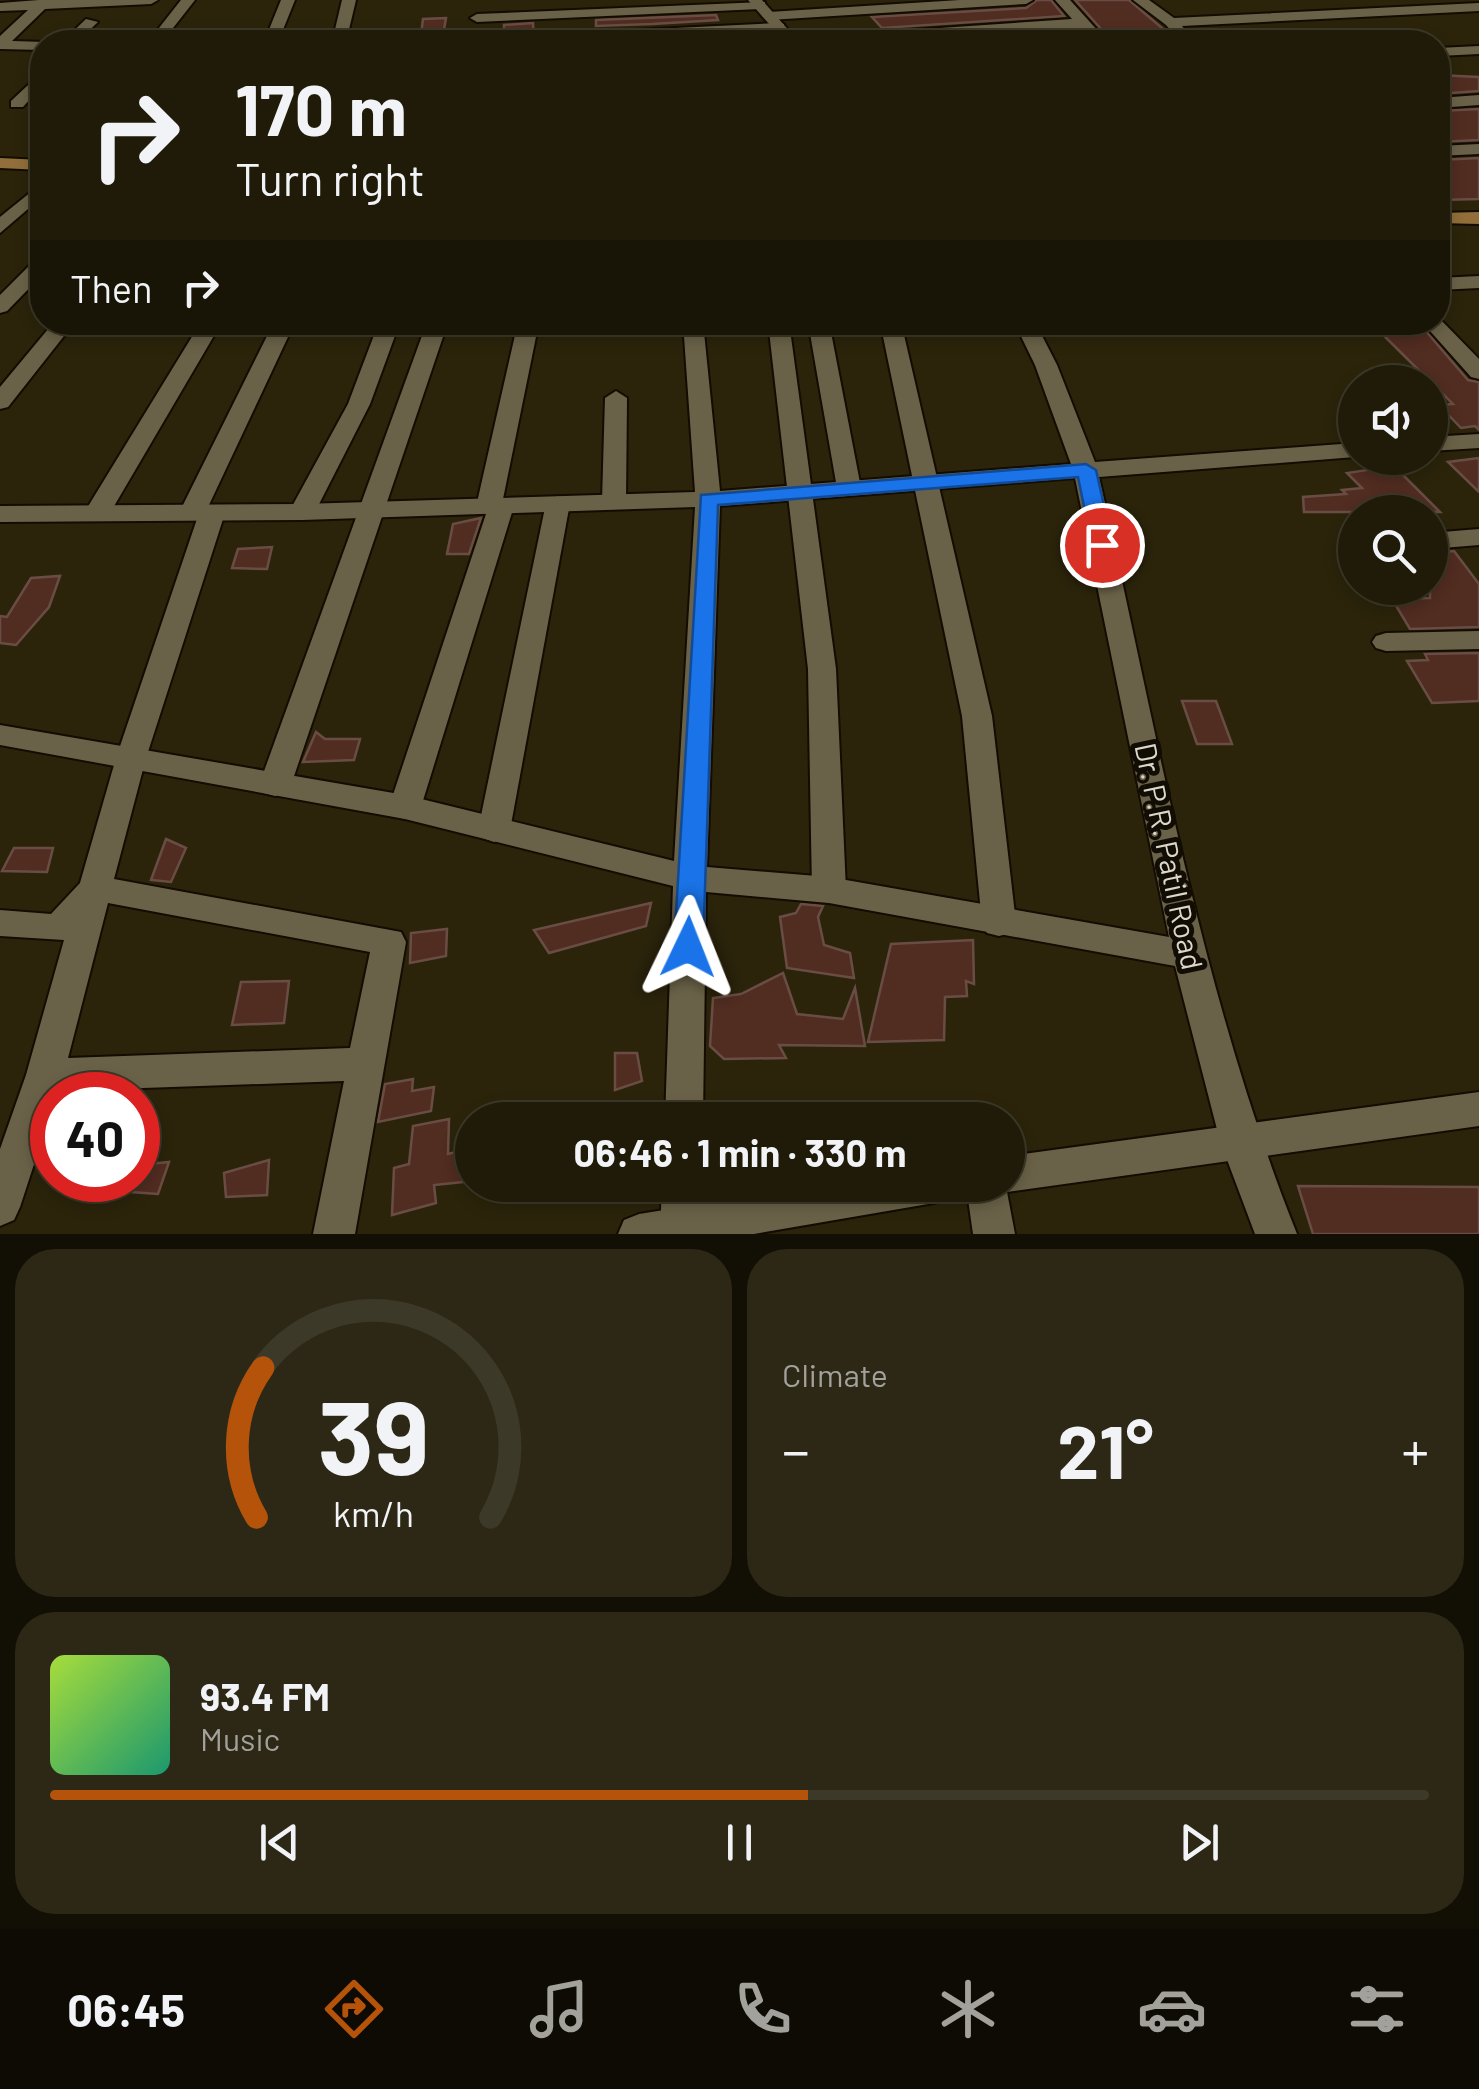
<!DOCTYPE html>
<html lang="en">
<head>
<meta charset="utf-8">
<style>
	body { margin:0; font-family:Barlow,sans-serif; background:#2d2816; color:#f1f3f6; height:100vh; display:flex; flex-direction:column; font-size:38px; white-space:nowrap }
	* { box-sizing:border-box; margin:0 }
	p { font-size:32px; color:#a2a19c }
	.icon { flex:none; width:55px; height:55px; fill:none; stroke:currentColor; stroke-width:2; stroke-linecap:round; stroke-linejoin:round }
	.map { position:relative; height:1234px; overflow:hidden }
	.sheet { display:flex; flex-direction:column; gap:15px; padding:15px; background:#120f04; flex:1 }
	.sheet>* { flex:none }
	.banner { position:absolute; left:30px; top:30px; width:1420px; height:305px; border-radius:40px; box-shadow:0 5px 15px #0003,0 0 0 2px #3d3929; background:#201b08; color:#f1f3f6; overflow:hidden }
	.controls { position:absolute; left:1338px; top:365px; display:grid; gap:20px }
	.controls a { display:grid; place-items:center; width:110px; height:110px; border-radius:50%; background:#201b08; box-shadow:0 5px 15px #0003,0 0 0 2px #3d3929; font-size:50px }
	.speed { position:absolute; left:30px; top:1072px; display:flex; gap:20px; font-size:50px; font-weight:700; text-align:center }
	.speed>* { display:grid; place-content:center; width:130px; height:130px; border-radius:50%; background:#201b08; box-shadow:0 5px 15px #0003,0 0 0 2px #3d3929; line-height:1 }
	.speed .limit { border:15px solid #d22; background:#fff; color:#111 }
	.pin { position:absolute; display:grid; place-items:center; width:85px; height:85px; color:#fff; margin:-42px; border:5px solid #fff; border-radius:50%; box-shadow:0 2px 10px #0007 }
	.me { position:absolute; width:110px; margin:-55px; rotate:2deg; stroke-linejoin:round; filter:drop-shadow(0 0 8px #0008) }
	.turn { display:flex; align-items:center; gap:35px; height:210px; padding:0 40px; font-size:45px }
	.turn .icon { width:130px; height:130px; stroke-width:2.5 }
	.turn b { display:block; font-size:70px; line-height:85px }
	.then { display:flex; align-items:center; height:95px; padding:0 40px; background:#0003; gap:20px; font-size:38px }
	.big { font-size:75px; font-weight:700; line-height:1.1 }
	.sheet .tile { flex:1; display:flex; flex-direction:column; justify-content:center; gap:15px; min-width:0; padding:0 35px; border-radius:40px; background:#2d2816 }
	.sheet .dial { align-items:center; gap:0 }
	.dial svg { height:260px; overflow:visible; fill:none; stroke:#3d3929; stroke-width:7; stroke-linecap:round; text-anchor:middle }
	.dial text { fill:#f1f3f6; stroke:none }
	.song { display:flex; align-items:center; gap:30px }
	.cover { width:120px; height:120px; border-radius:15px; background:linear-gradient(135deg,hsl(80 70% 55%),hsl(160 70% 35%)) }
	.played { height:10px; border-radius:5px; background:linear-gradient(90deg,#b45309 55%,#3d3929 55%) }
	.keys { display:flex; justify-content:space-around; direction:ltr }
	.heat { display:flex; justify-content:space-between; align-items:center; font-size:55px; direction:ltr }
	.sheet .tiles { flex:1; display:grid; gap:15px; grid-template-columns:1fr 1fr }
	.tile:last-child { grid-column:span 2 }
	.trip { position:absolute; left:455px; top:1102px; width:570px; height:100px; border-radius:50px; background:#201b08; box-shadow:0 5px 15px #0003,0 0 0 2px #3d3929; font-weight:700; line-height:100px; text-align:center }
	.tabs { display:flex; height:160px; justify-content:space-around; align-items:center; background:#0d0b03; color:#a2a19c }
	.tabs .icon { width:70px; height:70px }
	.tabs .on { color:#b45309 }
	.tabs b { font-size:45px; color:#f1f3f6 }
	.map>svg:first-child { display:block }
	.building { fill:#512c20; stroke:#694d44; stroke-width:2.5 }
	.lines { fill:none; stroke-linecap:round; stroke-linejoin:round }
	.minor-casing { stroke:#140c00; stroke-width:4 }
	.tertiary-casing { stroke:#140c00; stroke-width:4 }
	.secondary-casing { stroke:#140c00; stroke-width:4 }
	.minor { fill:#6a6248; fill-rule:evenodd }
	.tertiary { fill:#6a6248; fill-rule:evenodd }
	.secondary { fill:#916e3a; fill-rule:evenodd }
	.route { fill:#1a73e8; stroke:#114b97; stroke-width:2.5 }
	.labels { text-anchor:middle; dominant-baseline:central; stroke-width:10; stroke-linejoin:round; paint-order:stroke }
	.street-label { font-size:30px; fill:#dcd7c9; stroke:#110d04 }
</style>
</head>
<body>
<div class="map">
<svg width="1479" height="1234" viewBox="0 0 1479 1234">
	<rect width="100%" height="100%" fill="#2b240b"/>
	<g class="building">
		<polygon points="1037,0 1051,0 1064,16 882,28 872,17 1026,8"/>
		<polygon points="1075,0 1129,0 1168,33 1110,39"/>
		<polygon points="716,15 718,20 652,24 596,26 596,20"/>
		<polygon points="446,18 442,41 420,42 423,19"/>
		<polygon points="533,23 534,42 504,42 504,25"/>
		<polygon points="1078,32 1087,41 992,42 972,38"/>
		<polygon points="1438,75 1479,77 1479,91 1438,94"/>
		<polygon points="1479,109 1479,140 1438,142 1438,111"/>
		<polygon points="1479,158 1479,199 1438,200 1438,160"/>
		<polygon points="1370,322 1418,322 1468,380 1479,382 1479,430 1475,426 1461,428 1439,405 1453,404"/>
		<polygon points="1479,458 1479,492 1448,462"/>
		<polygon points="1394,466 1440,512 1304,512 1303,497 1346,494 1342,490 1362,488 1347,473"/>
		<polygon points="481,518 469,554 447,554 453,524"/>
		<polygon points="272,547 267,569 232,568 238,549"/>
		<polygon points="1454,551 1479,584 1479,627 1410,629 1392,599 1430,598 1430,553"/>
		<polygon points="60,576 49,607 16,645 0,643 0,616 7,617 31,578"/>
		<polygon points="1479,653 1479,701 1432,703 1407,661 1428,660 1425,654"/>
		<polygon points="1182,701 1216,701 1232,744 1197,744"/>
		<polygon points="316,732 325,739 360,739 354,760 303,762"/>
		<polygon points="166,839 186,848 171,882 151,880"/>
		<polygon points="14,848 53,848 47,872 2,871"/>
		<polygon points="651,903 646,926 549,953 534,930"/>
		<polygon points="801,904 823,906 818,917 824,945 850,953 854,978 787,968 780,917 796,913"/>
		<polygon points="447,929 446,956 410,963 411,933"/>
		<polygon points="973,940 974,984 966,981 967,996 945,997 944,1040 868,1042 891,944"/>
		<polygon points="783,973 797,1014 843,1019 855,988 865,1046 779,1045 786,1058 724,1059 710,1046 713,998 741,994"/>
		<polygon points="289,981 284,1023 232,1025 241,982"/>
		<polygon points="615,1053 637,1053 642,1081 615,1090"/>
		<polygon points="413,1079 412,1091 434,1087 431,1111 378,1122 385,1084"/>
		<polygon points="449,1119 448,1154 472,1148 472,1181 434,1185 436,1203 392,1215 394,1168 409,1164 413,1126"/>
		<polygon points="269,1160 267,1195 226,1197 224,1173"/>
		<polygon points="169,1162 158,1194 131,1192 140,1165"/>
		<polygon points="1298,1186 1479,1187 1479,1234 1313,1234"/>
	</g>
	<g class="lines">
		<g class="minor-casing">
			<g id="minor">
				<polygon points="39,0 158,0 151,4 45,9 12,41 46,42 42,50 0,49 0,36 28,10 0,11 0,3"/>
				<polygon points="181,0 195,0 162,42 148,42"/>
				<polygon points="281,0 295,0 278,42 264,42"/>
				<polygon points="342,0 356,0 346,42 332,42"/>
				<polygon points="960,0 1033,0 1026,4 769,20 762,16 769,12"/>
				<polygon points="1055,0 1070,0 1108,42 1093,42 1080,28 851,42 785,42 792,38 1072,19"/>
				<polygon points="1133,0 1149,0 1174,18 1479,3 1479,11 1182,26 1195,42 1181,42 1166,25"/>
				<polygon points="765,2 765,8 760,9 477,22 470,18 477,14"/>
				<polygon points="86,19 98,22 77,42 62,42"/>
				<polygon points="779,23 784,24 784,30 602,42 588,42 585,36 592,32"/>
				<polygon points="1479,46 1479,54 1438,56 1438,48"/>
				<polygon points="42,72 42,86 23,107 11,107 11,101"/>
				<polygon points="1479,95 1479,105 1438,108 1438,98"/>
				<polygon points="1479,144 1479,154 1438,156 1438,146"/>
				<polygon points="42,183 42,197 0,233 0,217"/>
				<polygon points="42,258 42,275 7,311 0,313 0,295 35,260"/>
				<polygon points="1479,276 1479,288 1438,290 1438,278"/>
				<polygon points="1438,317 1479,359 1479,379 1471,377 1422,322 1438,322"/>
				<polygon points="54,322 75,322 8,407 0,409 0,387"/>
				<polygon points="201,322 222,322 110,513 97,521 88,518 84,513"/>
				<path d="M 274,322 L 295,322 L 208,507 L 221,508 L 225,513 L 146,758 L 114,879 L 401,932 L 406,942 L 355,1234 L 313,1234 L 344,1081 L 59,1091 L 52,1095 L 52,1109 L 20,1207 L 14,1220 L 0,1226 L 0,1149 L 26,1075 L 64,940 L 0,936 L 0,910 L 51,914 L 80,883 L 116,758 L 197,519 L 183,518 L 179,513 ZM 108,903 L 370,952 L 350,1048 L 68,1058 Z"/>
				<polygon points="379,322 400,322 370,404 315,512 302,520 293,517 289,512 348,404"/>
				<polygon points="427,322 448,322 291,785 286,793 275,796 264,793 259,785"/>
				<polygon points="518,322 539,322 503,499 514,506 421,807 416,815 405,819 394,815 389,807 486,514 476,507"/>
				<polygon points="768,322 789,322 836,669 846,890 841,899 829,903 817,899 812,890 808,669"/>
				<polygon points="808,322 829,322 861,488 858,493 849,495 837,488"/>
				<polygon points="880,322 901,322 992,716 1016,923 1011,933 999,936 987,933 982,923 962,716"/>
				<polygon points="616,391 627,398 626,501 614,508 602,501 605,398"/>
				<polygon points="558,496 570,503 510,830 505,838 494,842 483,838 478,830 546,503"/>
				<polygon points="1479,529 1479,545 1430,549 1430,533"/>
				<polygon points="1479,631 1479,649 1386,651 1376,648 1372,642 1376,636 1386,633"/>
				<polygon points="1479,1092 1479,1126 1007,1192 1015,1234 973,1234 966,1185 1008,1185 1008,1156"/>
				<polygon points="820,1185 954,1185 948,1198 934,1203 754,1234 618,1234 624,1220 639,1214"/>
			</g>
		</g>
		<g class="tertiary-casing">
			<g id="tertiary">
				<polygon points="748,0 762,0 799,42 785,42"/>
				<path d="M 683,322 L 703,322 L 720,491 L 1071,464 L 1035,365 L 1014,322 L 1035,322 L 1057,365 L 1095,462 L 1355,443 L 1355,457 L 1099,477 C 1157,730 1200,992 1297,1234 L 1255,1234 L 1220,1141 L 1175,966 L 829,903 L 706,892 L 703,1120 L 665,1120 L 673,886 L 405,819 L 0,745 L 0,725 L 405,795 L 674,861 L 695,507 L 302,520 L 0,522 L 0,506 L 302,504 L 695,492 ZM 1075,478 L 1169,937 L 829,877 L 707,867 L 720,506 Z"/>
				<polygon points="1479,434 1479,448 1430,451 1430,437"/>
				<polygon points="662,1185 702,1185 702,1234 660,1234"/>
			</g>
		</g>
		<g class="secondary-casing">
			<g id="secondary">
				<polygon points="0,158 42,160 42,170 0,168"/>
				<polygon points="1479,212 1479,224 1438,223 1438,213"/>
			</g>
		</g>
		<use href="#minor" class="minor"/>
		<use href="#tertiary" class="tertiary"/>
		<use href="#secondary" class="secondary"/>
	</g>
	<polygon class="route" points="1086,464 1096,470 1113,545 1102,551 1092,545 1078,477 718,505 703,947 698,955 688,959 678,955 674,947 701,495"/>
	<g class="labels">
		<g class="street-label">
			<text transform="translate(1170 856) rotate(78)">Dr. P.R. Patil Road</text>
		</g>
	</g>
</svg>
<div class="controls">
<a><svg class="icon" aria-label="sound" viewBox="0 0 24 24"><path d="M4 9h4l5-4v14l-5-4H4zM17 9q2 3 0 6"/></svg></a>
<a><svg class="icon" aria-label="search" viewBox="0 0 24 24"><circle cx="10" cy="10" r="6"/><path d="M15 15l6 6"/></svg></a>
</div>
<div class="speed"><div class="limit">40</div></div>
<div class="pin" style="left:1102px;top:545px;background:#d93025"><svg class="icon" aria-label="arrive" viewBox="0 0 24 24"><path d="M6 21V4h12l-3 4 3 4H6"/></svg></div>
<svg class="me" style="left:688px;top:947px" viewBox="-20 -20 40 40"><path d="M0-17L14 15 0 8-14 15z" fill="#1a73e8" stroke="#fff" stroke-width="4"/></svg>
<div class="trip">06:46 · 1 min · 330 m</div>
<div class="banner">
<div class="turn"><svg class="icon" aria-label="right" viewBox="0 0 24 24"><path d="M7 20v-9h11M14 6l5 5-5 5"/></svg><div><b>170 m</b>Turn right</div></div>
<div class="then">Then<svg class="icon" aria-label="right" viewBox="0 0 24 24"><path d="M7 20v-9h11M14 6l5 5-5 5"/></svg></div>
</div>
</div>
<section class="sheet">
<div class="tiles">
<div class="tile dial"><svg viewBox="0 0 100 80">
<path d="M14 69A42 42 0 1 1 86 69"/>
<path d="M14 69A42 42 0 0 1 16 23" stroke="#b45309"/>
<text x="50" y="56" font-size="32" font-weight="700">39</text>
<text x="50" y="72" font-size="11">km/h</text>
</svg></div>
<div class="tile"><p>Climate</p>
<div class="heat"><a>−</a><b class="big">21°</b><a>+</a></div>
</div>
<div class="tile">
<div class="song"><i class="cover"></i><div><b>93.4 FM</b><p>Music</p></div></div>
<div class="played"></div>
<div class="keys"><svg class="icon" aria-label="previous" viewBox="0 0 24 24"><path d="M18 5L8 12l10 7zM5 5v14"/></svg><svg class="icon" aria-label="pause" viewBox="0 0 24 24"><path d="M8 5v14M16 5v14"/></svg><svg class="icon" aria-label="next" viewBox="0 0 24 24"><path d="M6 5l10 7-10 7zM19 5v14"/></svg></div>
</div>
</div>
</section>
<nav class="tabs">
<b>06:45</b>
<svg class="icon on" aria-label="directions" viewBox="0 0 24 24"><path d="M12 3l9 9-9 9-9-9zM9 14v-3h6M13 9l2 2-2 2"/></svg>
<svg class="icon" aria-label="music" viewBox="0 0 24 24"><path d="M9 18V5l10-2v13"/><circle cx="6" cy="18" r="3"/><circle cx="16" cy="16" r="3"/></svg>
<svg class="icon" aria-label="phone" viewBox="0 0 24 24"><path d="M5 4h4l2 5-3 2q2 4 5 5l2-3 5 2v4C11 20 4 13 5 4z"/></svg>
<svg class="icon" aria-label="climate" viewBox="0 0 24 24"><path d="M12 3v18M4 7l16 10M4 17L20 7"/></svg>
<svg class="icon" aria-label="car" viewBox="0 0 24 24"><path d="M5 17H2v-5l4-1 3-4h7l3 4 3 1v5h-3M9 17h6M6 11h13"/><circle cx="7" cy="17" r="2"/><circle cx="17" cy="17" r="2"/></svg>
<svg class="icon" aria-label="filters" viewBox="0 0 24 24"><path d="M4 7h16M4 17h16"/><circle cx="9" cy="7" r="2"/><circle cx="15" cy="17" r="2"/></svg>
</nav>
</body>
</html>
